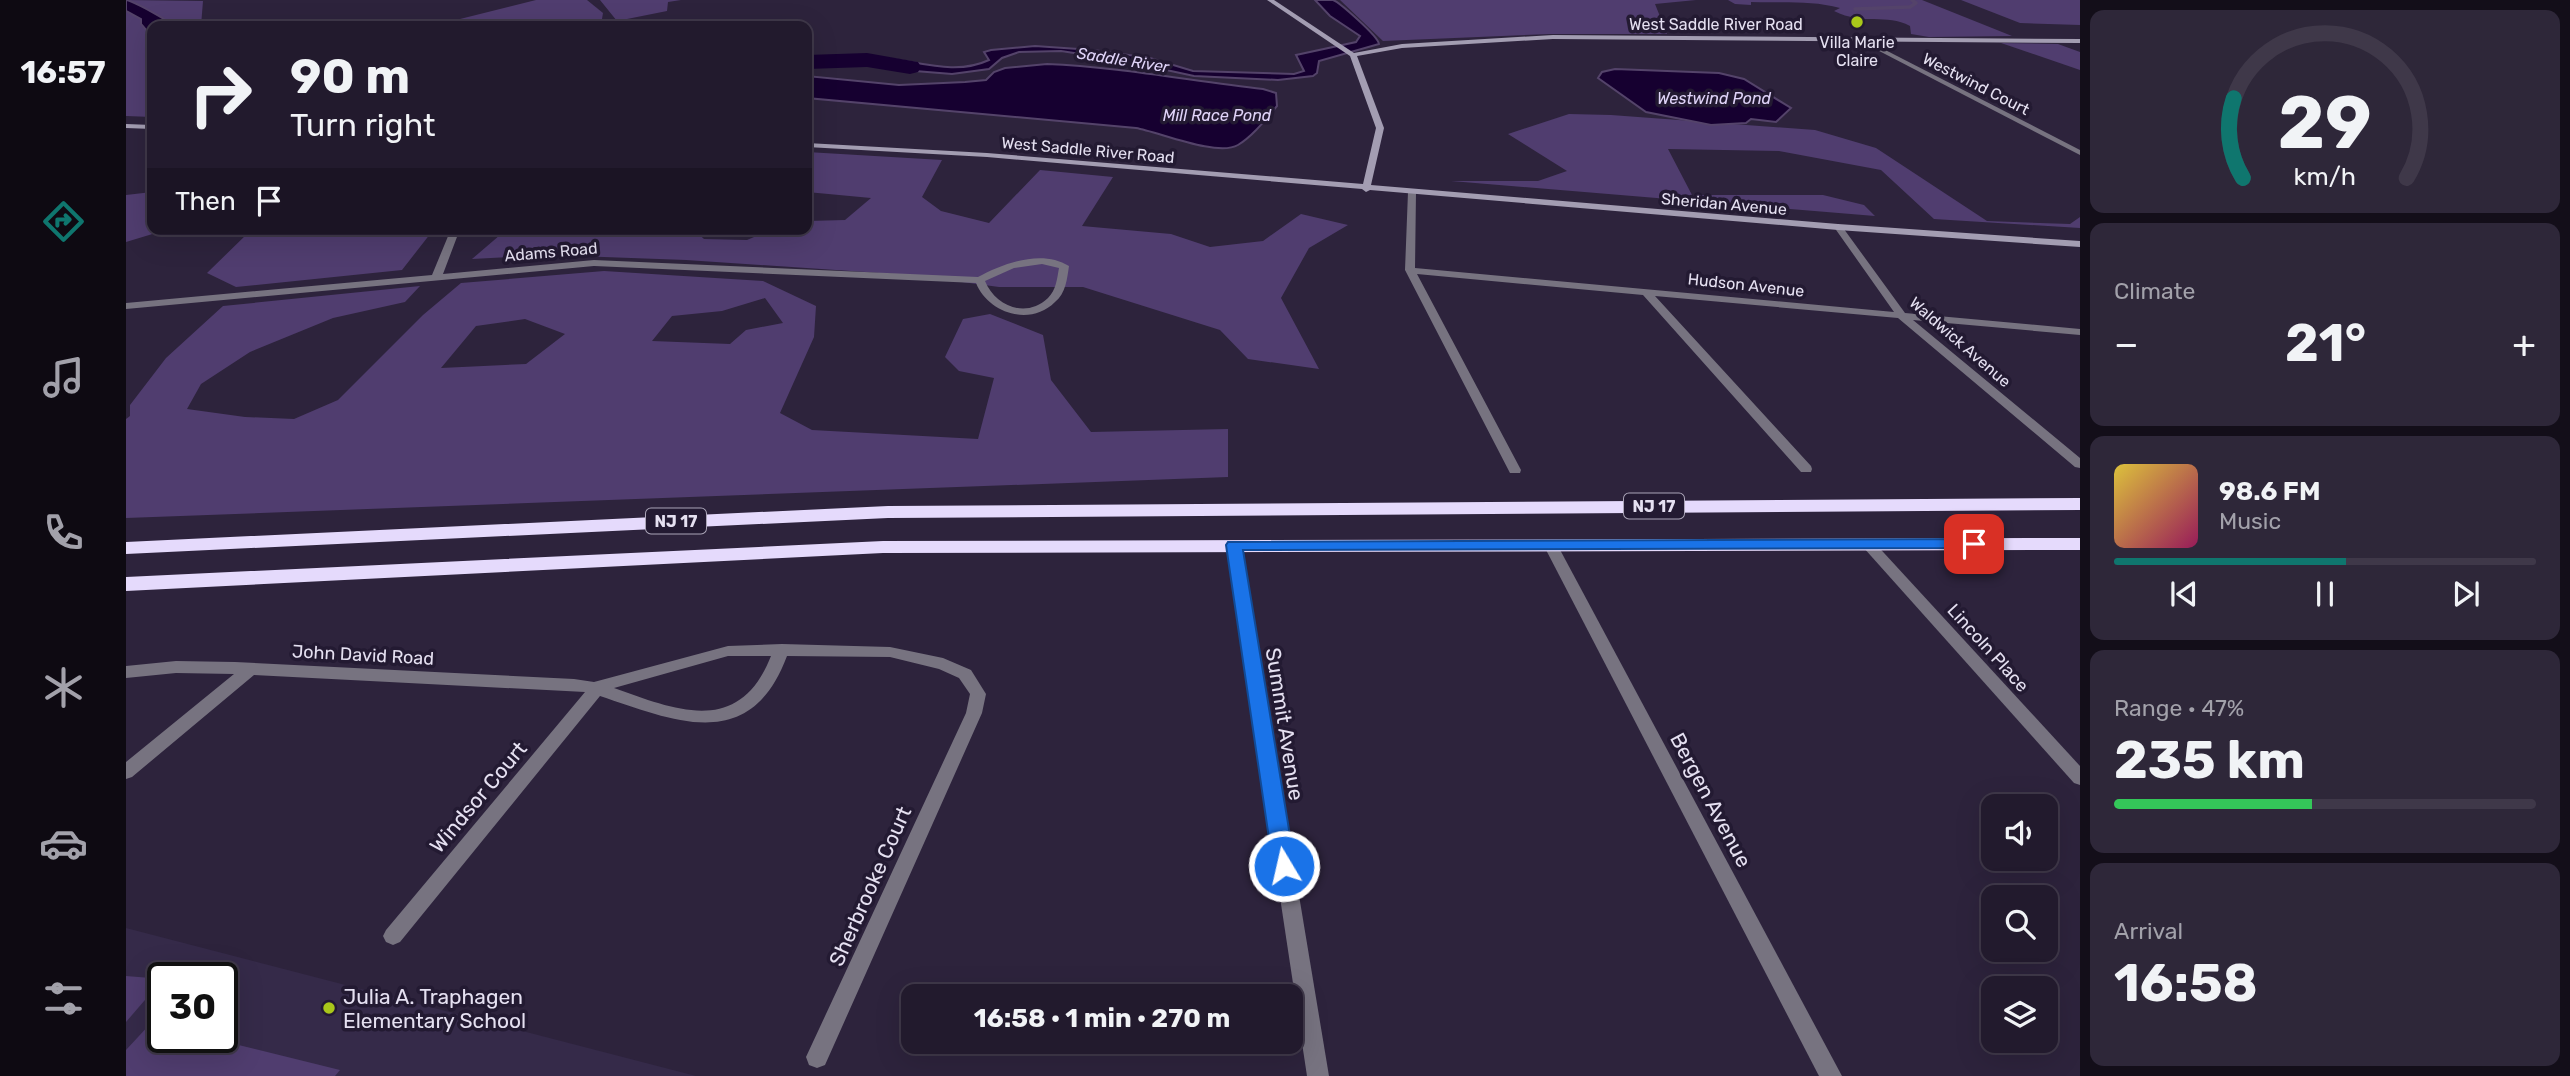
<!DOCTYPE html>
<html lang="en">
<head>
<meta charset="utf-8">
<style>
	body { margin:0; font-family:Rubik,sans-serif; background:#2e2739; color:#f1f3f6; height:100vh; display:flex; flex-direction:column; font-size:26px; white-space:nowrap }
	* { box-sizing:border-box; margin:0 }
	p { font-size:23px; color:#a2a1aa }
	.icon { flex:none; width:38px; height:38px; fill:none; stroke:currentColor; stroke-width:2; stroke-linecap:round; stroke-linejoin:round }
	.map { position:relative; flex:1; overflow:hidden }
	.drawer { display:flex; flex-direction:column; gap:10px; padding:10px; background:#130e19; width:490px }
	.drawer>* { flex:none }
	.guide { position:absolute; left:21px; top:21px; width:665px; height:214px; border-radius:14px; box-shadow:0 7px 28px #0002,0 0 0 2px #3f3849; background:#221a2d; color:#f1f3f6; overflow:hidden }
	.buttons { position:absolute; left:1855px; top:794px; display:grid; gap:14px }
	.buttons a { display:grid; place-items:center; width:77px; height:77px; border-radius:14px; background:#221a2d; box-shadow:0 7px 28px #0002,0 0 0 2px #3f3849; font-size:35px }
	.speed { position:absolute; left:21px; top:962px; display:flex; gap:14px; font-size:35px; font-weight:700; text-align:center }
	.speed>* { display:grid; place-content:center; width:91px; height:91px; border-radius:50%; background:#221a2d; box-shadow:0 7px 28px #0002,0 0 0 2px #3f3849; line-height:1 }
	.speed .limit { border:4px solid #111; border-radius:10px; background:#fff; color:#111 }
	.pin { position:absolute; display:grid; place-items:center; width:60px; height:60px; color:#fff; margin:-30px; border-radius:14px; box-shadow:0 4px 10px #0006 }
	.me { position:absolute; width:77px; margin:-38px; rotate:351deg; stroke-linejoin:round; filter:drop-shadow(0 0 5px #0008) }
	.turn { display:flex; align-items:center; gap:24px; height:147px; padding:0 28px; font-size:32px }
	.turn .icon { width:91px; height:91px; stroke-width:2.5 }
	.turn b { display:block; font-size:49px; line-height:60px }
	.then { display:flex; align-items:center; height:66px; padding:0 28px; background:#0003; gap:14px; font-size:26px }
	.big { font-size:52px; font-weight:700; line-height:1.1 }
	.drawer .widget { flex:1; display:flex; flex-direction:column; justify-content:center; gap:10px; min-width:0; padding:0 24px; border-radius:14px; background:#2e2739 }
	.drawer .dial { align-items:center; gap:0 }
	.dial svg { height:182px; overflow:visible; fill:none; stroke:#3f3849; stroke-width:7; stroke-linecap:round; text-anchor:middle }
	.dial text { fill:#f1f3f6; stroke:none }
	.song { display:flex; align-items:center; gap:21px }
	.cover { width:84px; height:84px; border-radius:10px; background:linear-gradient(135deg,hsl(50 70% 55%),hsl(330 70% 35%)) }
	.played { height:7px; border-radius:4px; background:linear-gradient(90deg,#0f766e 55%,#3f3849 55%) }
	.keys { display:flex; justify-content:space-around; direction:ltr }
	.heat { display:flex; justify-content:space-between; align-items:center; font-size:38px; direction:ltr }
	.charge { height:10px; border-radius:5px; background:linear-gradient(90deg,#34c759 47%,#3f3849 0) }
	.trip { position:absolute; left:775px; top:984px; width:402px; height:70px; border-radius:14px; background:#221a2d; box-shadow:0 7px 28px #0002,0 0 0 2px #3f3849; font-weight:700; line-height:70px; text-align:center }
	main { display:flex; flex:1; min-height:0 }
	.tab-bar { display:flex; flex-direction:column; width:126px; justify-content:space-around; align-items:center; background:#0e0a12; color:#a2a1aa }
	.tab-bar .icon { width:49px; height:49px }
	.tab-bar .on { color:#0f766e }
	.tab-bar b { font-size:32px; color:#f1f3f6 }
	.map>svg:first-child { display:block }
	.built { fill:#352a49; fill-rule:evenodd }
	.green { fill:#503d6f; fill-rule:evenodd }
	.water { fill:#160030; stroke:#54436a; stroke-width:2 }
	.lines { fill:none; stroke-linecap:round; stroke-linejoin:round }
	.stream { stroke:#54436a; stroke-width:3.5 }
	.river { fill:#160030; fill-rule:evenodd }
	.street { fill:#777380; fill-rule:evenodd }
	.secondary { fill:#a39db2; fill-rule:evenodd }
	.highway { fill:#e5dafc; fill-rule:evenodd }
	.route { fill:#1a73e8; stroke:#114b97; stroke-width:2 }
	.poi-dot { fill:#a9c71a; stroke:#231a32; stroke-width:2.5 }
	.labels { text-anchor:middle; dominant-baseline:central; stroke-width:7; stroke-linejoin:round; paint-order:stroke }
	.far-street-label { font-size:16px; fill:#e5e0f1; stroke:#231a32 }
	.far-poi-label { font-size:16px; fill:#e5e0f1; stroke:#231a32 }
	.far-water-label { font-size:16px; font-style:italic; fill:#e0d4f9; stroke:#231a32 }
	.shield { fill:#231a32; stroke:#aba5b8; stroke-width:2 }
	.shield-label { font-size:16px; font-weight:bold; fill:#e5e0f1 }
	.street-label { font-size:18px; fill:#e5e0f1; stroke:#231a32 }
	.near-street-label { font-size:21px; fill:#e5e0f1; stroke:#231a32 }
	.near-poi-label { font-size:21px; fill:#e5e0f1; stroke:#231a32; text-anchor:start }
</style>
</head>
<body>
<main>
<nav class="tab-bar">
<b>16:57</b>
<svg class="icon on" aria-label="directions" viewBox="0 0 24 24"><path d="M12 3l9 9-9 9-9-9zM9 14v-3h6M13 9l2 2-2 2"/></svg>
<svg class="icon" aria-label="music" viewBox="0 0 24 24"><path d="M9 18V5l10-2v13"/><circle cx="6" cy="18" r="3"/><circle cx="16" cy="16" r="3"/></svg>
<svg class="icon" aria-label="phone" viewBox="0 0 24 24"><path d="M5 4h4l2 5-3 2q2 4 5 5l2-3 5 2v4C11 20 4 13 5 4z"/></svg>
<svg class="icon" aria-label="climate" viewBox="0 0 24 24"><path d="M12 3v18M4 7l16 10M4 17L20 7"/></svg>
<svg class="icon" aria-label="car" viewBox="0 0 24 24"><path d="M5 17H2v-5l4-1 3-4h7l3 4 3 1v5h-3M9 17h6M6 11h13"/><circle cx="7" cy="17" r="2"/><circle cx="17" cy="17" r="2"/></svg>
<svg class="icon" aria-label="filters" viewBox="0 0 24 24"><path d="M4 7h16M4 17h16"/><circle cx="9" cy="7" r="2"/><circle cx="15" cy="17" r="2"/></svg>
</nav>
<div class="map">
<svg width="1954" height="1076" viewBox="0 0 1954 1076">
	<rect width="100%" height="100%" fill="#2d233c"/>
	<path class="built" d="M 0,928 L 570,1076 L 0,1076 ZM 37,978 L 96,978 L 96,1038 L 37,1038 Z"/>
	<g class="green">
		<polygon points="0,0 77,1 75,26 26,26 26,117 0,116"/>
		<polygon points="410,0 461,0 477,13 476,19 450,26 306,26"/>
		<polygon points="474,0 555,0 542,2 541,11 491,21"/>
		<polygon points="1214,0 1570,0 1529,4 1541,34 1424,34 1257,41"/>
		<path d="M 1602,0 L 1796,0 L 1886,36 L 1803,37 L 1785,34 L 1784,26 C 1760,13 1738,26 1708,11 L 1714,8 C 1685,0 1656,3 1625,2 L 1625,5 L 1609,4 Z"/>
		<polygon points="1835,0 1954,0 1954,25 1894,23"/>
		<polygon points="1875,43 1932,44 1954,52 1954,70"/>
		<polygon points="1443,114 1485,115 1689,130 1750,148 1861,221 1944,224 1954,217 1954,228 1808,219 1755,170 1653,151 1542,149 1566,195 1697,195 1738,205 1749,216 1325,181 1412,181 1441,171 1382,134"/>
		<polygon points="681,152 816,160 796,197 815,211 863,223 914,170 987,177 956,226 1045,234 1084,247 1137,241 1175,214 1222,225 1183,248 1155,298 1193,369 1122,359 1094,330 957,287 873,287 784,275 560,260 423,255 346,259 381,229 567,229 578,239 621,240 647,229 681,229 681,221 719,220 745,198 681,192"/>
		<polygon points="26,192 26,229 43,229 0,242 0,195"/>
		<polygon points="101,229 308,229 276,270 110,287 81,273 122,233"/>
		<path d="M 478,271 L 637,281 L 690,306 L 688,337 L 654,413 L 686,430 L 852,439 L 868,378 L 833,371 L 819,357 L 837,319 L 864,314 L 917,335 L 925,380 L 965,432 L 1102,429 L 1102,477 L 0,518 L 0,419 L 4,416 L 4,405 L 40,358 L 97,306 L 294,286 L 279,302 L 207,318 L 124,352 L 75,384 L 61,409 L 119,417 L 168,419 L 212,400 L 297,315 L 335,283 ZM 639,298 L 657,323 L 620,330 L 604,344 L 526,341 L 546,316 L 596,311 ZM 399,319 L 439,334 L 400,364 L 315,368 L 350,326 Z"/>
		<polygon points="0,976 37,979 0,1022"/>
		<polygon points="25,1023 37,1026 37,1038 84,1038 214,1070 209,1076 0,1076 0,1050"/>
	</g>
	<g class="water">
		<path d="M 0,0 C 8,1 41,20 48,26 L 26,26 L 26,37 L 15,24 L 15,19 L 0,11 Z"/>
		<path d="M 1189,0 C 1194,0 1202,0 1207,0 C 1213,2 1252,36 1253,44 L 1193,61 L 1191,73 L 1187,76 L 1152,80 L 1068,76 L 994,60 L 935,51 L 893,52 L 876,58 L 863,69 L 826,74 L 764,69 L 714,60 L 681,66 L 681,59 C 706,58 732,55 757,58 C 792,61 829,76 863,60 L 858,52 L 865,50 L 909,46 L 967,50 L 1024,58 L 1067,71 L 1168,74 L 1178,71 L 1170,55 L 1230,42 L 1234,36 L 1204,16 Z"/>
		<path d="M 921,64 C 993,67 1065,81 1137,89 L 1150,93 L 1151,106 C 1140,119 1127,136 1112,145 C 1091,157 1033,132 1010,128 L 681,98 L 681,76 L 773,85 L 839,82 L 860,80 L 868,72 L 879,68 Z"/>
		<polygon points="1489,69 1593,73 1618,79 1665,108 1650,122 1625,119 1620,123 1585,125 1520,112 1472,78 1476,72"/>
	</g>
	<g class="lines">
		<polyline class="stream" points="1729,9 1784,7 1790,3 1786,0"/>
		<polygon class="river" points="741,53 792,62 795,67 792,72 784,74 741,67 681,69 681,55"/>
		<g class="street">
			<polygon points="1734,37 1954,150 1954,155 1732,40"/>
			<polygon points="1286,189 1290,192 1289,268 1768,312 1708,227 1715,225 1779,313 1954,329 1954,335 1787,320 1954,458 1954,468 1949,467 1772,318 1529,296 1685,466 1686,469 1685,472 1675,472 1517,295 1291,274 1395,470 1394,473 1384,473 1279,270 1282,192"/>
			<path d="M 325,229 L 334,229 L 317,274 L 468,260 L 852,277 C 878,263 916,249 943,266 C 941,279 940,293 929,302 C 904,327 862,313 850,283 L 468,266 L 0,309 L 0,303 L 306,275 ZM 916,264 L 933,268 C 931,279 930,290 922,298 C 900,319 869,306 859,281 L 888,268 Z"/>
			<polygon points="1742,540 1747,541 1954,766 1954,785 1948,783 1737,547 1735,544"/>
			<polygon points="1108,542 1115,546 1203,1076 1181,1076 1101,546"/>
			<polygon points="1425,542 1432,546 1716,1076 1693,1076 1418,546"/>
			<path d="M 656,644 L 764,647 L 817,658 L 845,670 L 860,694 L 856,713 L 699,1065 L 691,1068 L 683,1065 L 680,1057 L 840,713 L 844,694 L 833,678 L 813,669 L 764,657 L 661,656 C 624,755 549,721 474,696 L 274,942 L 267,945 L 260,942 L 257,936 L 260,930 L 459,692 L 128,675 L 6,777 L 0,779 L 0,762 L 108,674 L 50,673 L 0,678 L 0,666 L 50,661 L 109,662 L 448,679 L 468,682 L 602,646 ZM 602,656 L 645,656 C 613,737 550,710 488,688 Z"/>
		</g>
		<g class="secondary">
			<polygon points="1141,0 1148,0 1228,53 1276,44 1427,35 1954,39 1954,43 1427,39 1276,48 1231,56 1258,128 1245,185 1712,224 1954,241 1954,247 1712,230 1244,190 1240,192 1236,189 861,157 681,147 681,143 861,153 1237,184 1250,128 1224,56"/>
			<polygon points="0,124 26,125 26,129 0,128"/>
		</g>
		<g class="highway">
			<polygon points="1954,498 1954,510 762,518 0,554 0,542 762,506"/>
			<polygon points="1954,538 1954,550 757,553 0,591 0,577 757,541"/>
		</g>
	</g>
	<polygon class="route" points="1848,539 1853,541 1856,544 1853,548 1117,550 1169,866 1166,873 1158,875 1151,873 1147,866 1100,545 1102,542"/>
	<g class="poi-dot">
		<circle cx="1731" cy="22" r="7"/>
		<circle cx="203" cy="1008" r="7"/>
	</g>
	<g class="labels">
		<g class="far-street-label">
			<text x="1590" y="24">West Saddle River Road</text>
			<text transform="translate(1850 84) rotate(27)">Westwind Court</text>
			<text transform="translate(962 150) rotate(5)">West Saddle River Road</text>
			<text transform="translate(1598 204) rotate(5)">Sheridan Avenue</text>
			<text transform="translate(425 252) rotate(-5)">Adams Road</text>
			<text transform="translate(1620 285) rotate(6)">Hudson Avenue</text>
			<text transform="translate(1834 342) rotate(41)">Waldwick Avenue</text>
		</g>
		<g class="far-poi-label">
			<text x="1731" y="42">Villa Marie<tspan x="1731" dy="18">Claire</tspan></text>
		</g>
		<g class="far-water-label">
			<text transform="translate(997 60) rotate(9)">Saddle River</text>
			<text x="1588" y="98">Westwind Pond</text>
			<text x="1091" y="115">Mill Race Pond</text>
		</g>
		<g class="shield">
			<rect x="1498" y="493.5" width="60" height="25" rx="5"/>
			<rect x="520" y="508.5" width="60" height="25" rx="5"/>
		</g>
		<g class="shield-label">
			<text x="1528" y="506">NJ 17</text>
			<text x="550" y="521">NJ 17</text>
		</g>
		<g class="street-label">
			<text transform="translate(1862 648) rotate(48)">Lincoln Place</text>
			<text transform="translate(237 655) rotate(3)">John David Road</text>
		</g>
		<g class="near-street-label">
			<text transform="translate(1159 724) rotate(81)">Summit Avenue</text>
			<text transform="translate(352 797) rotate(-50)">Windsor Court</text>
			<text transform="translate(1585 800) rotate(62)">Bergen Avenue</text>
			<text transform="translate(744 886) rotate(-66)">Sherbrooke Court</text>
		</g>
		<g class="near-poi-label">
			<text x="217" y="996">Julia A. Traphagen<tspan x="217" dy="24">Elementary School</tspan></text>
		</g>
	</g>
</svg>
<div class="buttons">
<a><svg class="icon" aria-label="sound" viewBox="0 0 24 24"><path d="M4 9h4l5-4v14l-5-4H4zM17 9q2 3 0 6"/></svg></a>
<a><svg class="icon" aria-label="search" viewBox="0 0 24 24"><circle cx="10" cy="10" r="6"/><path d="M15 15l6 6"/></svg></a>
<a><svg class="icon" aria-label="layers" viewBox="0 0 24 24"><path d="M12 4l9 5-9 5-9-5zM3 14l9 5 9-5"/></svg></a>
</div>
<div class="speed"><div class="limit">30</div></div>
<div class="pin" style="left:1848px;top:544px;background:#d93025"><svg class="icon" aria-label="arrive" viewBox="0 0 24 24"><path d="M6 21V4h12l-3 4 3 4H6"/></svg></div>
<svg class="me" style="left:1158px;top:866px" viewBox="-20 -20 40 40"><circle r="17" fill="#1a73e8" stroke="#fff" stroke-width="3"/><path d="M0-11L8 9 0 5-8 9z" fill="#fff"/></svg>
<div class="trip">16:58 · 1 min · 270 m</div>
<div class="guide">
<div class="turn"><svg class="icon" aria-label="right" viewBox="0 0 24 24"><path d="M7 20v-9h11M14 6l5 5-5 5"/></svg><div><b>90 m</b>Turn right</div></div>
<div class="then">Then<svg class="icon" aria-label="arrive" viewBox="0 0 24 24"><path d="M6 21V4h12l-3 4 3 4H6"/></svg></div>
</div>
</div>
<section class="drawer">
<div class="widget dial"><svg viewBox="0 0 100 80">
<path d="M14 69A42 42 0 1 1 86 69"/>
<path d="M14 69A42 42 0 0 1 10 34" stroke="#0f766e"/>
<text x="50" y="56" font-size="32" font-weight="700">29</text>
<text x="50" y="72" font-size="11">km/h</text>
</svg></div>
<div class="widget"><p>Climate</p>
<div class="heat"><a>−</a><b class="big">21°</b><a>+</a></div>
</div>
<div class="widget">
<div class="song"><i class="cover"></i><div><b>98.6 FM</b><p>Music</p></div></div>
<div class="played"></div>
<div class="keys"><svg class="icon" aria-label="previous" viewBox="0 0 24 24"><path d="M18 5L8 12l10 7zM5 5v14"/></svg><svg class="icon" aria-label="pause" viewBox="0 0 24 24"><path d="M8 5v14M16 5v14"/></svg><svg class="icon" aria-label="next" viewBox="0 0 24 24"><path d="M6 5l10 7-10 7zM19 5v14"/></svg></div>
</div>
<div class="widget"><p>Range · 47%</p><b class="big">235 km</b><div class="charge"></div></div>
<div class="widget"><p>Arrival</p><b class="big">16:58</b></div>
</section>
</main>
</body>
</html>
